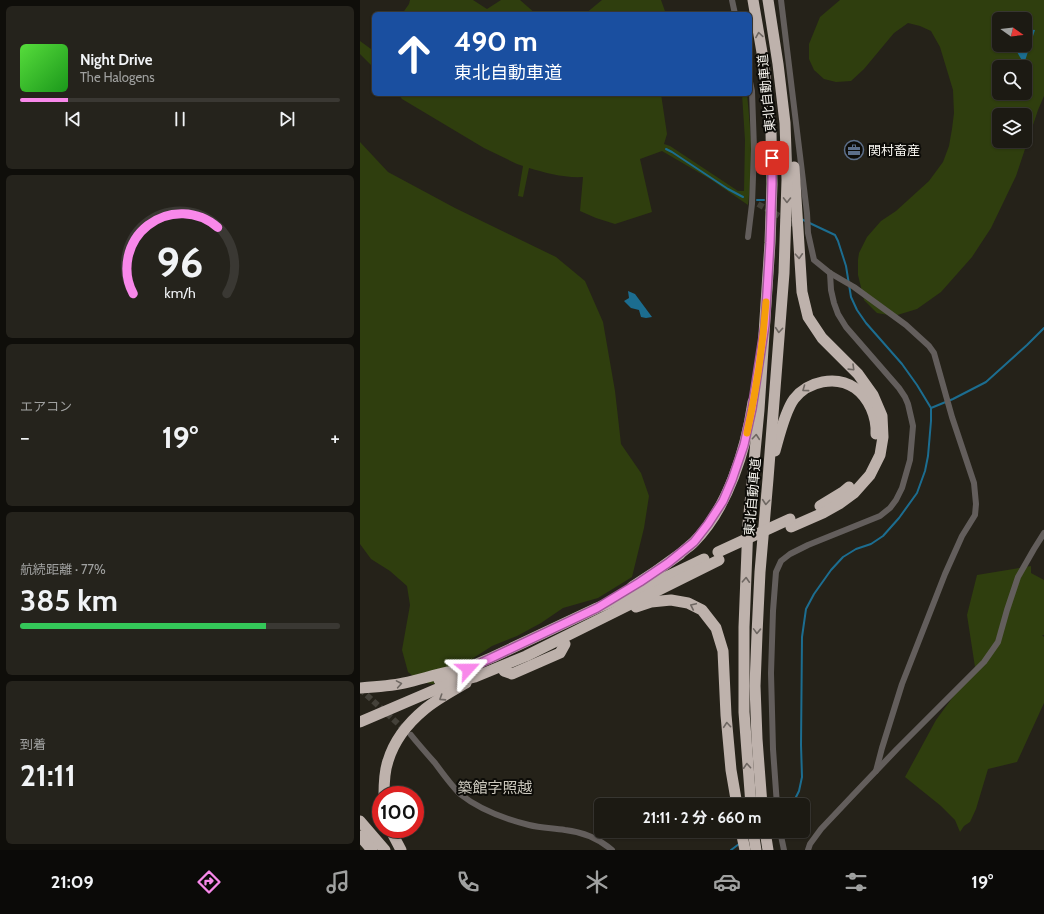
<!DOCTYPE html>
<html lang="ja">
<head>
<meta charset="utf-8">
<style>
	body { margin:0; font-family:Cabin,"Noto Sans JP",sans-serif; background:#25231c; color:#f1f3f6; height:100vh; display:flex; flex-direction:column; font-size:15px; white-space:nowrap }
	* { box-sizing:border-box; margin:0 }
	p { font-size:13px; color:#a0a1a0 }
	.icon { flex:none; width:22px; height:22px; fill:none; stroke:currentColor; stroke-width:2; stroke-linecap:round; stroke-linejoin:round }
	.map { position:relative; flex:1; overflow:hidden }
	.sheet { display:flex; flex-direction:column; gap:6px; padding:6px; background:#0f0e0a; width:360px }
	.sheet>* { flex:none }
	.guide { position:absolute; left:12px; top:12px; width:380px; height:84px; border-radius:6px; box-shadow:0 1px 3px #0004,0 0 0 1px #3a3833; background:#1a4fa0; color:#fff; overflow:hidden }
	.needle { width:26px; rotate:104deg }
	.controls { position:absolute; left:632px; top:12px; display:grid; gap:8px }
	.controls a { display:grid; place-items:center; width:40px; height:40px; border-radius:6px; background:#1c1a13; box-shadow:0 1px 3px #0004,0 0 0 1px #3a3833; font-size:20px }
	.speed { position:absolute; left:12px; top:786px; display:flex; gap:8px; font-size:20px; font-weight:700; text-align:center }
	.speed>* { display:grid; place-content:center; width:52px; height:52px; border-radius:50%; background:#1c1a13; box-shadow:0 1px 3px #0004,0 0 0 1px #3a3833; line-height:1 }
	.speed .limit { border:6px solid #d22; background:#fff; color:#111 }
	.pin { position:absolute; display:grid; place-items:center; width:34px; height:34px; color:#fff; margin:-17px; border-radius:8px; box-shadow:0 2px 6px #0006 }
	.me { position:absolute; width:44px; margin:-22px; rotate:66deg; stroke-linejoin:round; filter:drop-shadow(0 0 3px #0008) }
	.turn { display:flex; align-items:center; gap:14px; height:84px; padding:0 16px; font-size:18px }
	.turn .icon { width:52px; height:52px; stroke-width:2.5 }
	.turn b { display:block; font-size:28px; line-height:34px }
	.big { font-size:30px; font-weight:700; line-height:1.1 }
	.sheet .card { flex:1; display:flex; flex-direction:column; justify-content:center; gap:6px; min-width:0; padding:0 14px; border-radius:6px; background:#25231c }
	.sheet .dial { align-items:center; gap:0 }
	.dial svg { height:104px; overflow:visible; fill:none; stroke:#3a3833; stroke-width:7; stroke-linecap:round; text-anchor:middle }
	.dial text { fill:#f1f3f6; stroke:none }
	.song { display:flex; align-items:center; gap:12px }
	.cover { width:48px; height:48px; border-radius:6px; background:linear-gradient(135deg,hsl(110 70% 55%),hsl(120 70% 35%)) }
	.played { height:4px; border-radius:2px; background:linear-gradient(90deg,#f888ea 15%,#3a3833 15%) }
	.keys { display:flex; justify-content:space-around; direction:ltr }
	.heat { display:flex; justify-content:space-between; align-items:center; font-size:22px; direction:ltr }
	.charge { height:6px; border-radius:3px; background:linear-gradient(90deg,#34c759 77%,#3a3833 0) }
	.trip { position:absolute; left:234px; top:798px; width:216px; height:40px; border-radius:6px; background:#1c1a13; box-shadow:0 1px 3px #0004,0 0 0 1px #3a3833; font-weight:700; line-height:40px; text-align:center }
	.tabs { display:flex; height:64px; justify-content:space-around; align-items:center; background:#0b0a08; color:#a0a1a0 }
	.tabs .icon { width:28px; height:28px }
	.tabs .selected { color:#f888ea }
	.tabs b { font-size:18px; color:#f1f3f6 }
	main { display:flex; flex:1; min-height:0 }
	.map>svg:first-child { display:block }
	.green { fill:#2f3e0e; fill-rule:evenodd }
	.water { fill:#1c6d90 }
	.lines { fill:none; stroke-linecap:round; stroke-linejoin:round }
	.stream { stroke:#1c6d90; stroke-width:2 }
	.street-tunnel { stroke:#444139; stroke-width:6; stroke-dasharray:6 3; stroke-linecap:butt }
	.street { stroke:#635e5c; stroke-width:6 }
	.highway { stroke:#beb2ac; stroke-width:11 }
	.highway-bridge { stroke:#beb2ac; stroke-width:11 }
	.oneway { stroke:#6e6762 }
	.route-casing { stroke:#a15898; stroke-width:10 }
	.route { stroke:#f888ea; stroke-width:7 }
	.slow { stroke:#f59e0b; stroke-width:7 }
	.labels { text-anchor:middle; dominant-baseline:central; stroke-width:4; stroke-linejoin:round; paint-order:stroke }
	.street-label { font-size:13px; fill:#f5f3ed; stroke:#0d0c08 }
	.poi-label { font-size:13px; fill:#f5f3ed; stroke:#0d0c08; text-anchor:start }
	.quarter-label { font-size:15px; fill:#cecabf; stroke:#0d0c08 }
</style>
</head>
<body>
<main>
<section class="sheet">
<div class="card">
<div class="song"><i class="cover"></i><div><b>Night Drive</b><p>The Halogens</p></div></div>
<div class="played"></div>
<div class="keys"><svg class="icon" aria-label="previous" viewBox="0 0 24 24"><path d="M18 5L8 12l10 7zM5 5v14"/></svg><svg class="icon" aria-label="pause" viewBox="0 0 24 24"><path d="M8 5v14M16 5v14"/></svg><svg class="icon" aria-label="next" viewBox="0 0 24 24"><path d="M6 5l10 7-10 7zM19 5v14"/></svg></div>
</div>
<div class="card dial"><svg viewBox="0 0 100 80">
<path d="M14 69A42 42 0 1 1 86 69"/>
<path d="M14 69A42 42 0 0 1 79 18" stroke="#f888ea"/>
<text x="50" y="56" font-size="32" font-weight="700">96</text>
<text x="50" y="72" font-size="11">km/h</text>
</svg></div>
<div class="card"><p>エアコン</p>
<div class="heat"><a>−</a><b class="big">19°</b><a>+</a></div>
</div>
<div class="card"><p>航続距離 · 77%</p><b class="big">385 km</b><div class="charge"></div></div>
<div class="card"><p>到着</p><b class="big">21:11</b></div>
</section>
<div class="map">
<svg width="684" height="850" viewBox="0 0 684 850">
	<rect width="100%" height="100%" fill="#252219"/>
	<g class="green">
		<polygon points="50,0 113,0 127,9 141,0 160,0 176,14 42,14 49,4"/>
		<polygon points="242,0 301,0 306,14 225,14"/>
		<path d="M 480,0 L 684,0 L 684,96 L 678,110 L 656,176 L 631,228 L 612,257 L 581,292 L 557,309 L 534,316 L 517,313 L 504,300 L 498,275 L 498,260 L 499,253 L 507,237 L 521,221 L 536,211 L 569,181 L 583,162 L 589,146 L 592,129 L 594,113 L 593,90 L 580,47 L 571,31 L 560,26 L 548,23 L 534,33 L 504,69 L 491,81 L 476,82 L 464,79 L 454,70 L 449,59 L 449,44 L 460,17 ZM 639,19 L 665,19 L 665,45 L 639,45 ZM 639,67 L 665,67 L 665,93 L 639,93 ZM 639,115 L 665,115 L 665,141 L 639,141 Z"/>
		<polygon points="0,41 11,49 14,51 14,68 0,54"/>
		<path d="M 38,94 L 301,94 L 307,134 L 304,144 L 310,146 L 378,191 L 384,191 L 385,140 L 382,94 L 387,94 C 389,114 391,135 391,155 C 391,172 390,188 388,205 L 350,179 L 302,151 L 280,159 L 292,212 L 255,224 L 236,218 L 220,211 L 223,177 C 204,178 186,173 169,168 L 163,197 L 158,196 L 163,166 L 157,164 L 124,148 L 42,99 Z"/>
		<polygon points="0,142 28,172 95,208 196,257 225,281 243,322 255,391 261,444 281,473 289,496 284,528 272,577 238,598 203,608 181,623 157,636 132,646 115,657 89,678 73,684 60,682 48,672 42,650 50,605 47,586 30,571 11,559 0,544"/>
		<polygon points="671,566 671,573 684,580 684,635 682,635 684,637 684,703 657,762 628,769 616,809 610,822 604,826 600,832 595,820 581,806 545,777 576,720 615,667 607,615 617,575"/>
	</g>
	<g class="water">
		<polygon points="665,29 675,30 664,64 653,45 665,45"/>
		<polygon points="268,291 275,294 292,317 286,318 281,317 279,310 271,308 264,301 269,298"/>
	</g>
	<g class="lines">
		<g class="stream">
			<polyline points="306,149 312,152 368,189 383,197"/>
			<polyline points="397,200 404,200"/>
			<polyline points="571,408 593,399 626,382 667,345 684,328"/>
			<polyline points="430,805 433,803 439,791 442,777 441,745 442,637 446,609 454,594 471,570 483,557 496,549 511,544 523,536 539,518 557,493 565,471 568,456 571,421 571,408 557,385 542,364 506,323 497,310 491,297 486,266 478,241 475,235 441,219"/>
			<polyline points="371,850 379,844"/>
		</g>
		<g class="street-tunnel">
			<polyline points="398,204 439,227"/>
			<polyline points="0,689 46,731"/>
		</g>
		<g class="street">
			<polyline points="372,0 375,14"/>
			<polyline points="421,0 447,213 448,233 454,260 470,273 494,287 546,325 569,346 574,353 592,417 614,483 616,504 615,515 602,536 585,574 542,684 522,748 516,771"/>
			<polyline points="388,237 392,204 394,149 392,91 390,82"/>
			<path d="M 51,735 C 59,745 67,754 75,763 C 83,774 91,785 100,794 C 120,810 145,819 169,825 C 181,828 193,828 205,830 C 223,832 239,839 252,850"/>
			<polyline points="417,805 413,749 411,673 413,611 416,572 421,561 430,554 448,545 520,516 530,508 536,500 542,488 550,460 553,426 551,417 548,404 545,397 539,388 486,327 478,314 474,303 471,290 470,273"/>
			<polyline points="420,831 424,850"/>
			<polyline points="448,850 450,844 461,829 495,793 537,749 624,662 638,642 647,610 658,577 674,549 684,533"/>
		</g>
		<g class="highway">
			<path d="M 415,451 C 419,437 425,411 434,399 C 448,381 476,375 495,388 C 509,398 517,417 516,434"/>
			<polyline points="460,506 483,492 489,487"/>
			<polyline points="431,527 463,513 479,504 494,493 510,475 520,455 523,437 522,416 513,395 498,374 462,338 448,317 442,292 434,167"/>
			<path d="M 272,587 C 288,577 304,566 320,554 C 324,550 330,546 334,542 C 368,508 386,449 393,402"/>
			<polyline points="276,607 291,602 311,600 328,603 342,610 356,628 363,651 366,715 371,770 377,805"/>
			<polyline points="144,671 152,674 200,653 205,644"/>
			<polyline points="79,680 133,657 237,608 277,591 344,559"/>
			<path d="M 0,688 C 15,687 30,686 44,683 C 59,680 73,675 88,672"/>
			<polyline points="0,722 91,683 115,677 166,656 359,560"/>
			<path d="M 24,795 C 24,784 24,772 28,761 C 34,741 48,723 65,709 C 77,699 92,691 106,683"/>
			<polyline points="391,805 384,712 384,627 388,524 399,410 410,243 412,184 411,132 404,64 393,0"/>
			<polyline points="402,805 397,739 395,686 397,634 400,572 408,479 424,273 427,180 425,123 418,64 408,0"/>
			<polyline points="0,821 25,850"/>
			<polyline points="30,829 41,850"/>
			<polyline points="381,831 385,850"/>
			<polyline points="393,831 396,850"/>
			<polyline points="405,831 408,850"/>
			<polyline points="0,836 12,850"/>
		</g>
		<polyline class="highway-bridge" points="358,552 430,519"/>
	</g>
	<defs><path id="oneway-chevron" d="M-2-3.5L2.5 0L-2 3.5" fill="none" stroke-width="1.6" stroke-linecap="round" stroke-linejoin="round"/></defs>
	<g class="oneway">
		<use href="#oneway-chevron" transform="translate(399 35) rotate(-99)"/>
		<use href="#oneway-chevron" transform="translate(427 200) rotate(91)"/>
		<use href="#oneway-chevron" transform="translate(439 256) rotate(87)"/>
		<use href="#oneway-chevron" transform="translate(419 330) rotate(95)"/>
		<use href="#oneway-chevron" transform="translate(492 368) rotate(44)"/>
		<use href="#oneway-chevron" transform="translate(445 389) rotate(144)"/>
		<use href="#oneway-chevron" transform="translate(396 437) rotate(-85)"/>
		<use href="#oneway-chevron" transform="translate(406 502) rotate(95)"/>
		<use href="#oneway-chevron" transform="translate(386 580) rotate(-87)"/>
		<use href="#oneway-chevron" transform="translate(333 606) rotate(-155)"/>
		<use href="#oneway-chevron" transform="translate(397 631) rotate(92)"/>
		<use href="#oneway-chevron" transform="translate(39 684) rotate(-10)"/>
		<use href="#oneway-chevron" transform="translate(82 698) rotate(147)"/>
		<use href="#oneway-chevron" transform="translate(367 725) rotate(-95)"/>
		<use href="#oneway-chevron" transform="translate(387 766) rotate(-94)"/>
	</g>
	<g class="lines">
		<g class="route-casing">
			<polyline id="route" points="108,669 237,608 280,582 308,563 334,542 348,524 363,501 372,480 384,445 392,409 405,325 410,243 412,184 412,158"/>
		</g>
		<use href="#route" class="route"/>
		<path class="slow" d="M 387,433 C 396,391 403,345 406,302"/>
	</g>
	<defs>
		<g id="office-ring" transform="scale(1)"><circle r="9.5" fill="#0d0c08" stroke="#5c6f8a" stroke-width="1.5"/><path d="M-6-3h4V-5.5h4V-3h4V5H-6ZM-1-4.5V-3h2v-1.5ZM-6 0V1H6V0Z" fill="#5c6f8a"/></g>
	</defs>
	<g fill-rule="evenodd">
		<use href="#office-ring" x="494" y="150"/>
	</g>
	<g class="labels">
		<g class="street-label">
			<text transform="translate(406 93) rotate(-96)">東北自動車道</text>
			<text transform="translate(392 497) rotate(-85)">東北自動車道</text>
		</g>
		<g class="poi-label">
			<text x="508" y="150">関村畜産</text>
		</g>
		<g class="quarter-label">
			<text x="135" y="788">築館字照越</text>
		</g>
	</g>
</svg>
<div class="controls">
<a><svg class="needle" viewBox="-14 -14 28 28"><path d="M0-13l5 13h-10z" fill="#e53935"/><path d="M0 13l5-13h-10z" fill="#a0a1a0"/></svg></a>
<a><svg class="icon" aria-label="search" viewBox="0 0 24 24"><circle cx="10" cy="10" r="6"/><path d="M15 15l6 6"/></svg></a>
<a><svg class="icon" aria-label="layers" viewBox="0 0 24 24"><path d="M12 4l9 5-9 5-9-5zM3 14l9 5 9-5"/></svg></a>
</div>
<div class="speed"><div class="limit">100</div></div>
<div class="pin" style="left:412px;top:158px;background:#d93025"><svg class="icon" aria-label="arrive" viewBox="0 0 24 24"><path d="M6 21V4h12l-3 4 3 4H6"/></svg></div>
<svg class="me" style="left:108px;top:669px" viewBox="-20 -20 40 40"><path d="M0-17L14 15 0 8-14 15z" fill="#f888ea" stroke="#fff" stroke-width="4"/></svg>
<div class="trip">21:11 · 2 分 · 660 m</div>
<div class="guide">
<div class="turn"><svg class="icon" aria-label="ahead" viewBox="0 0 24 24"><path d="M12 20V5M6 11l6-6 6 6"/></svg><div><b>490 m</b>東北自動車道</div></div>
</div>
</div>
</main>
<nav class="tabs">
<b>21:09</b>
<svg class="icon selected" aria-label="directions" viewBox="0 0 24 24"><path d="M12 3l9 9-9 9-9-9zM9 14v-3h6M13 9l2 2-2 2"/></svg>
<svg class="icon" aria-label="music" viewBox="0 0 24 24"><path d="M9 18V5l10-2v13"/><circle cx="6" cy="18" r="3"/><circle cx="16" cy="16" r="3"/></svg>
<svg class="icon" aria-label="phone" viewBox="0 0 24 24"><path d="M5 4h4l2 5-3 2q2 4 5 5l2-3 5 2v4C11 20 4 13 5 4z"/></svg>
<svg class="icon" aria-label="climate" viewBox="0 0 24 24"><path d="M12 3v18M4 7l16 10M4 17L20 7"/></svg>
<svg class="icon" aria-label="car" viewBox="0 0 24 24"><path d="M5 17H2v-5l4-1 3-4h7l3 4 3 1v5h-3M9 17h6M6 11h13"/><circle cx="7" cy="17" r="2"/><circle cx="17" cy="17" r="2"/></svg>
<svg class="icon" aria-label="filters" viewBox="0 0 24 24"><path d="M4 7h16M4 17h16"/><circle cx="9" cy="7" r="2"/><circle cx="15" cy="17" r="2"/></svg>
<b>19°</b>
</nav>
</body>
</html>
